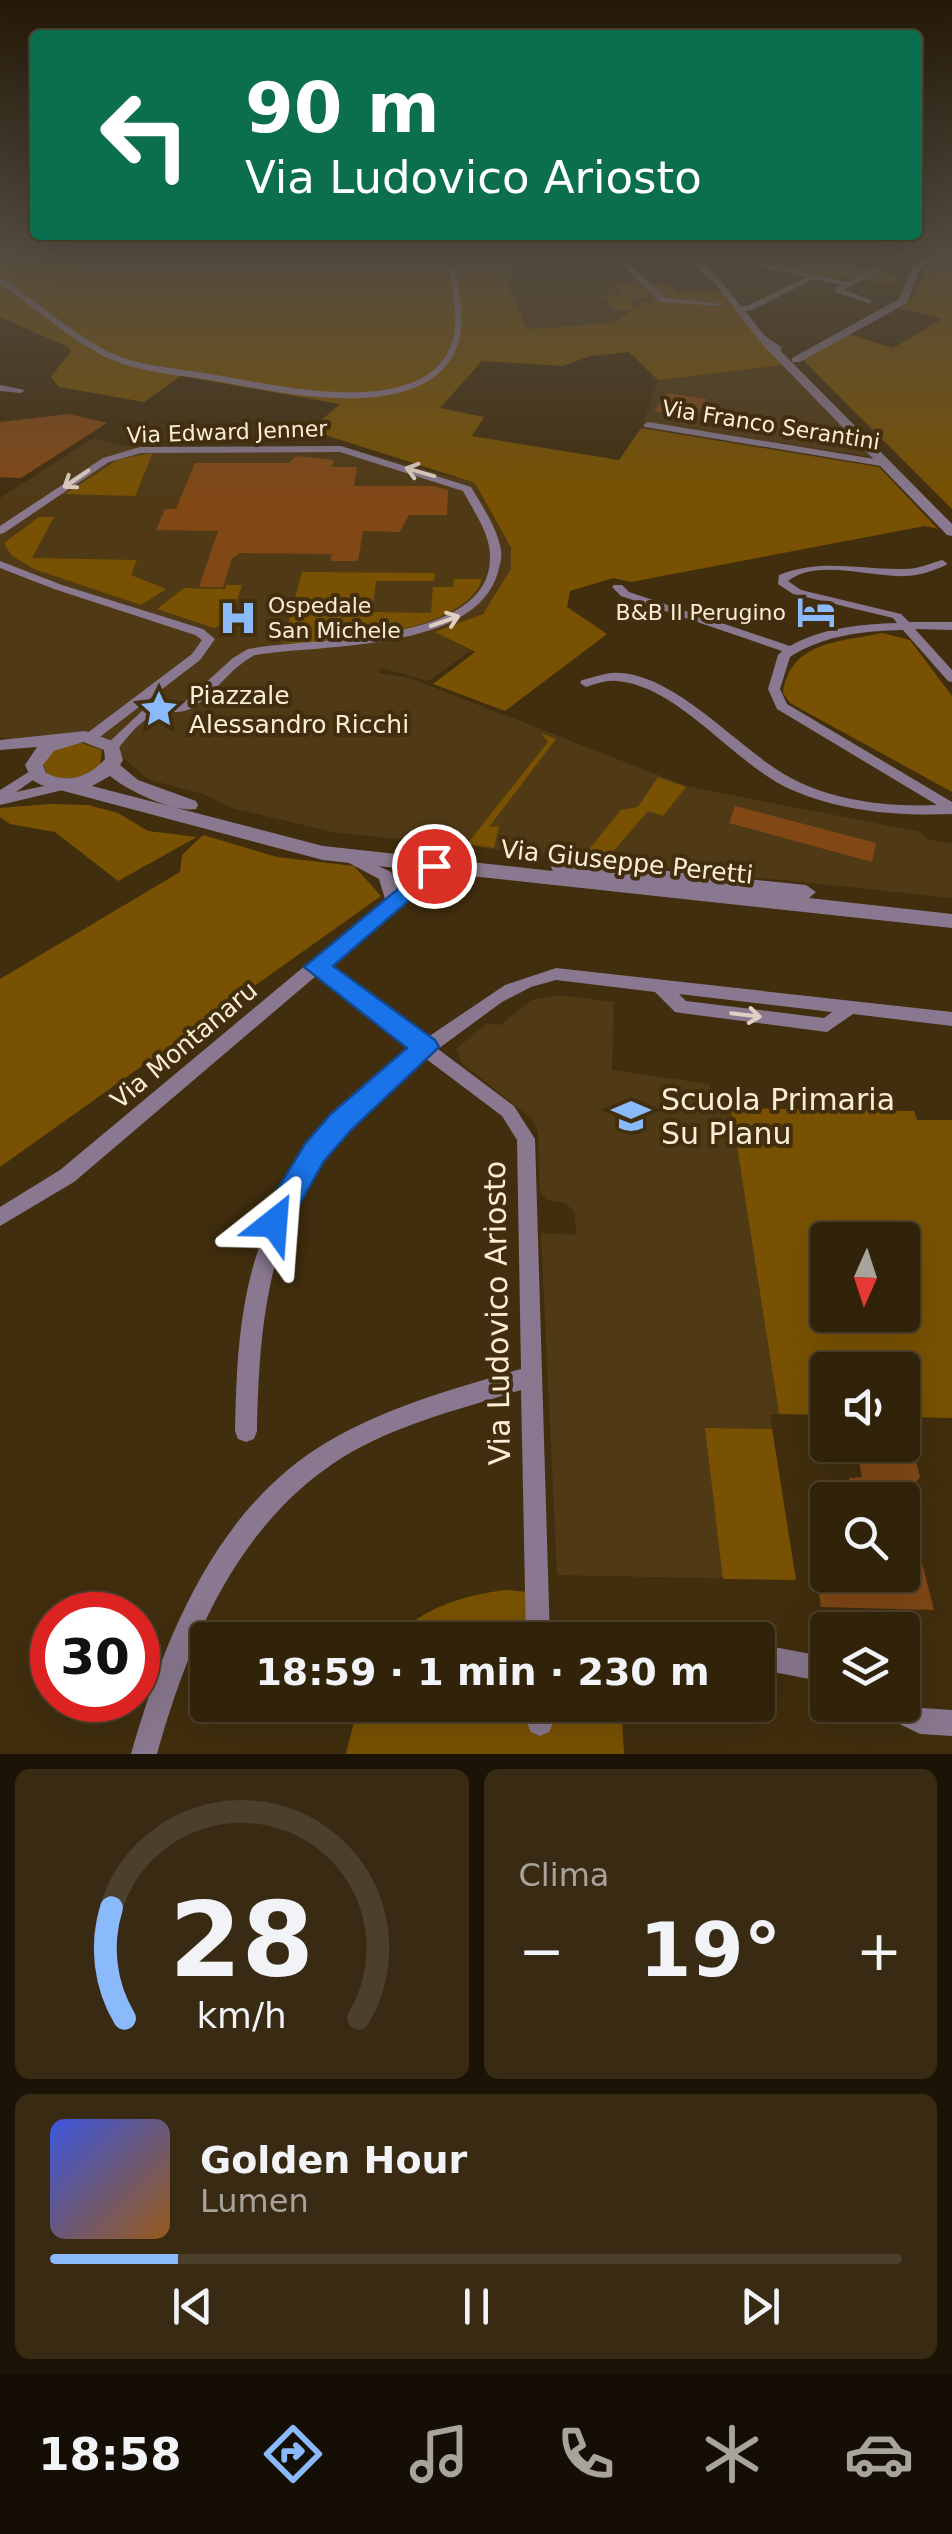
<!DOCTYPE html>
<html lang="it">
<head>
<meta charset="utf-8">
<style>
	body { margin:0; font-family:"DejaVu Sans",sans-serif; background:#392a13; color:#f1f3f6; height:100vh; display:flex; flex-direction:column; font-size:38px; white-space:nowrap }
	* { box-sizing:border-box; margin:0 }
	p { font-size:32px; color:#a8a49c }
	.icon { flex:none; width:55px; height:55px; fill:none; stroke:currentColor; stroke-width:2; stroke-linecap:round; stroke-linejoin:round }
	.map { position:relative; height:1754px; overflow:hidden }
	.side { display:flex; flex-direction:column; gap:15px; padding:15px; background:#1b1306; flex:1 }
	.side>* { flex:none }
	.banner { position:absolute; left:30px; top:30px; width:892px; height:210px; border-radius:10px; box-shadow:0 10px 40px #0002,0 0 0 2px #4c3f2b; background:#0b6e4f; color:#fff; overflow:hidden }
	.needle { width:65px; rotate:183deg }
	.tools { position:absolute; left:810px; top:1222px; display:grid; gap:20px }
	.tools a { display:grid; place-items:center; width:110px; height:110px; border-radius:10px; background:#31220a; box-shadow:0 10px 40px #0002,0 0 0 2px #4c3f2b; font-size:50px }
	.speed { position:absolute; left:30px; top:1592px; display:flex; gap:20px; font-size:50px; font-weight:700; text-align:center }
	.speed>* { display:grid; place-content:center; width:130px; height:130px; border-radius:50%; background:#31220a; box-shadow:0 10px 40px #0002,0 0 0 2px #4c3f2b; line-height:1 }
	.speed .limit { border:15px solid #d22; background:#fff; color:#111 }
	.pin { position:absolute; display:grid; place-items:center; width:85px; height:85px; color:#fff; margin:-42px; border:5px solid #fff; border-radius:50%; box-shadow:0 2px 10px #0007 }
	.me { position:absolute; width:110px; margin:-55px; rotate:28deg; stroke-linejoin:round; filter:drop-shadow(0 0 8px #0008) }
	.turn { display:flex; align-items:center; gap:35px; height:210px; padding:0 50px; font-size:45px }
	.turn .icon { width:130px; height:130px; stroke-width:2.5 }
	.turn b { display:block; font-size:70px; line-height:85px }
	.big { font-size:75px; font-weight:800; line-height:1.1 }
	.side .tile { flex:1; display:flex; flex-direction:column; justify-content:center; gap:15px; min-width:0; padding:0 35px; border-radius:15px; background:#392a13 }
	.side .dial { align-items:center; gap:0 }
	.dial svg { height:260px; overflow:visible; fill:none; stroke:#4c3f2b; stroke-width:7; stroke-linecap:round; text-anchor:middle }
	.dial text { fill:#f1f3f6; stroke:none }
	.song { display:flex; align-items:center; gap:30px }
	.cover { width:120px; height:120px; border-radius:15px; background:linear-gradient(135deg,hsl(230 70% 55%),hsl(30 70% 35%)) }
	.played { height:10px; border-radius:5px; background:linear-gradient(90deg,#8bbafc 15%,#4c3f2b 15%) }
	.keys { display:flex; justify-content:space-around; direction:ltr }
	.heat { display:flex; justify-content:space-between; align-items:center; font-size:55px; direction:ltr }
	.side .tiles { flex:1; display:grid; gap:15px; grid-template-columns:1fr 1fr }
	.tile:last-child { grid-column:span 2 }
	.trip { position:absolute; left:190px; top:1622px; width:585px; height:100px; border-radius:10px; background:#31220a; box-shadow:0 10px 40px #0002,0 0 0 2px #4c3f2b; font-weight:800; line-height:100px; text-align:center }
	.menu { display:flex; height:160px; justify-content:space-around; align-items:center; background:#140e04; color:#a8a49c }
	.menu .icon { width:70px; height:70px }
	.menu .on { color:#8bbafc }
	.menu b { font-size:45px; color:#f1f3f6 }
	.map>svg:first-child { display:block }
	.built { fill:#503a16 }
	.green { fill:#785202; fill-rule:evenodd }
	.building { fill:#814816 }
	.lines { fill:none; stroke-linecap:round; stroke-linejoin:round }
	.pedestrian { stroke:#89788f; stroke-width:6 }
	.minor { fill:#89788f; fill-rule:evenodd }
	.tertiary { fill:#89788f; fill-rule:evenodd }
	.oneway { stroke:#e0d0c4 }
	.route { fill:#1a73e8; stroke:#114b97; stroke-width:2.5 }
	.labels { text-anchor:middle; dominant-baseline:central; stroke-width:8; stroke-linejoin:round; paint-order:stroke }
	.far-street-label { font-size:22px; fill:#fdedd5; stroke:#412e0e }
	.far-poi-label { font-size:22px; fill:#fdedd5; stroke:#412e0e; text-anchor:start }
	.poi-label { font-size:25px; fill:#fdedd5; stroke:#412e0e; text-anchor:start }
	.street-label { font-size:25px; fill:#fdedd5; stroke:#412e0e }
	.near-poi-label { font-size:30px; fill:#fdedd5; stroke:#412e0e; text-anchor:start }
	.near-street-label { font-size:30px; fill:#fdedd5; stroke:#412e0e }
</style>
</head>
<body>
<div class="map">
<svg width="952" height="1754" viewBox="0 0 952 1754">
	<rect width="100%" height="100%" fill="#412e0e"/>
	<g class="built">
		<polygon points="509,254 578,254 608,283 638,279 655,297 613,323 526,329 507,285 508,269 514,266"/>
		<polygon points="784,365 844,428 834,429 838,434 850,434 872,457 644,422 658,380"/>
		<polygon points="94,438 131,447 339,446 475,483 512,552 511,569 487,610 470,622 436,632 471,651 428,681 382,668 378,673 410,678 686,786 920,832 928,839 952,844 952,898 332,832 232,808 203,794 150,780 100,739 31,742 0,737 0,498"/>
		<polygon points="560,995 614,1002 612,1070 710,1084 714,1110 732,1113 779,1414 770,1415 796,1580 557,1575 541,1233 577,1235 574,1211 565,1203 548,1200 540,1192 538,1132 532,1119 461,1062 456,1049 487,1023 500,1025 532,1000"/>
	</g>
	<g class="green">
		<polygon points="0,254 509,254 515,266 508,269 513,281 507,285 527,329 613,323 633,310 614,310 604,296 624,294 617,284 639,282 650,297 629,299 635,309 659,295 650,285 668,284 678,292 719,290 784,365 658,380 629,352 590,356 563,366 482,361 440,408 484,417 472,436 619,460 641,428 879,467 938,529 925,526 631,582 613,578 570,591 567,607 607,634 505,711 433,684 475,652 435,632 483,614 511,569 511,548 475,483 310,430 340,404 181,376 144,402 59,387 51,377 71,351 68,347 0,317"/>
		<path d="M 800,254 L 897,275 L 893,284 C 841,274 779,279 729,255 Z"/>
		<polygon points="925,267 952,273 952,509 803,360 849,334 893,348 942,319 900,308 915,296"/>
		<polygon points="153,453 135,496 65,494 119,459"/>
		<polygon points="39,517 54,517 32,558 137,560 131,575 166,589 141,605 34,569 11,555 4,543"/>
		<path d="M 302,572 L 435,573 L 434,581 L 376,581 L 372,612 L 431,613 L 433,587 L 453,587 L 454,579 L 482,579 C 466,632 332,644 283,643 Z"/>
		<polygon points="226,585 242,585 232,615 239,616 214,628 157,609 184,588 225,589"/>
		<path d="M 882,633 L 910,640 L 952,696 L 952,792 L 790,703 L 783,693 C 790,641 840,642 882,633 Z"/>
		<polygon points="541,733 556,739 489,827 499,826 494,848 467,844 548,742"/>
		<path d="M 79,742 L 102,750 L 100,767 C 81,778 67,782 47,774 L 43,763 L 52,751 Z"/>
		<polygon points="658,777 686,787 663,816 648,811 604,862 581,859 621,810 638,807"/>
		<polygon points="50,804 88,805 118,813 148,831 197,837 118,881 55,832 10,824 0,817 0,808"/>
		<polygon points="203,835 277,857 354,866 381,896 0,1167 0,979 180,872 182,855"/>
		<path d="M 731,1108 L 914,1111 L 917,1120 L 952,1120 L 952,1418 L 903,1417 L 902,1370 L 828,1370 L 827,1415 L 779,1414 ZM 828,1240 L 902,1240 L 902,1315 L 828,1315 Z"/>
		<polygon points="705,1428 772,1429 796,1580 723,1579"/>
		<path d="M 506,1590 L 528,1592 L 529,1640 L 392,1640 C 421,1608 464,1595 506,1590 Z"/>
		<polygon points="358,1705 621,1705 624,1754 346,1754"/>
	</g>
	<g class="building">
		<polygon points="667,393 707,399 695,418 654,411"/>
		<polygon points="69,414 107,423 21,478 0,477 0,422"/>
		<polygon points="296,456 334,460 332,467 357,467 354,486 434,486 448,490 447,515 409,515 400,532 363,531 358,561 330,561 332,554 240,553 232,558 223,587 199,587 218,531 156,530 165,509 176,509 195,463 289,463"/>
		<polygon points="735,806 876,843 872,862 729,823"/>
		<polygon points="857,1450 913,1450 920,1477 903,1500 845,1500 851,1491 849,1478 862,1477"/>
		<polygon points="907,1504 934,1610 821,1607 808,1520 828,1521 828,1575 902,1575 902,1505"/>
	</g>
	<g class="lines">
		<path class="pedestrian" d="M 0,280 C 38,306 77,343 120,360 C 148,370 180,372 210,377 C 271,387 416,424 452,351 C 466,321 454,284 448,254"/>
		<g class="minor">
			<polygon points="612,254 619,254 665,298 723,304 719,306 660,302"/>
			<path d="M 679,254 C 703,255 727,289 741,306 L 747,306 L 807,277 L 721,257 L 721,255 L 848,282 L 880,266 L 886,267 L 844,290 L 871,300 L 871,304 L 835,292 L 835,288 L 842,285 L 814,279 L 752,310 L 745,311 L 764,335 L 781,347 L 782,349 L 778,351 L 758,339 L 713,281 Z"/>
			<polygon points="0,385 25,390 21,393 0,391"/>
			<polygon points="648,422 887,461 892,464 887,467 645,427 643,425"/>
			<path d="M 341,446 L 471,487 C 482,506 497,527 501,550 C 502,558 500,564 498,572 C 476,652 322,644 255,655 C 231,667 217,691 195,706 C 183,715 171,710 158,714 C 141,718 127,738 117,750 L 107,750 L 105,747 L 107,744 L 142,711 L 156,706 L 183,703 L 233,658 L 248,649 C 308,637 495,647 490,554 C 489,532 473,510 463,491 L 340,452 L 141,453 L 109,462 L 4,533 L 0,534 L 0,526 L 103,458 L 140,447 Z"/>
			<path d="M 942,560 L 947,563 L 946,565 C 933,571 921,575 907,576 C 870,578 819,558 788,581 L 801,590 L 901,614 L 909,622 L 952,622 L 952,630 L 915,629 L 952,670 L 952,682 L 948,681 L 903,630 C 863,631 824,635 790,657 L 780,689 L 787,704 L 952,802 L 952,814 C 898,816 843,812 792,790 C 734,765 679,685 616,681 C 606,680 596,684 586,687 L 580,683 L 582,680 C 591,678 602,674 611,673 C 677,669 743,758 801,783 C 843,802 891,807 937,805 L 777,709 L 768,689 L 778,655 L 782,651 L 621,596 L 612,587 L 614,585 L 622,585 L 629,592 L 790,646 C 821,628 861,624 897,623 L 893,618 L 793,594 L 778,584 L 779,575 C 821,558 860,570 904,569 C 918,569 929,564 942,560 Z"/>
			<polygon points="0,561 62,585 203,629 215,639 200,660 96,740 86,740 84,737 86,734 192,654 202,640 195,635 54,589 0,568"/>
			<polygon points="35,768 42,772 40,775 16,792 67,781 74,785 67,789 0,805 0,790"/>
			<path d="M 354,854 L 391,872 L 398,889 L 430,862 L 435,861 L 442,866 L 399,907 L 327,966 L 425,1039 L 505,985 L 556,968 L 952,1012 L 952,1026 L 853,1014 L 827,1032 L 681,1013 L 675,1012 L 655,992 L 556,980 L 531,987 L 502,1002 L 438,1049 L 514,1106 L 535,1139 L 550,1640 L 526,1640 L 521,1390 C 461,1409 397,1424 343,1457 C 238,1523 189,1640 157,1754 L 131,1754 C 165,1636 217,1506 329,1441 C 389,1406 455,1388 521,1369 L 517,1140 L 502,1116 L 425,1058 C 285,1167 260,1260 257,1431 L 254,1439 L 246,1442 L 238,1439 L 235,1431 C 236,1390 237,1348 244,1308 C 262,1196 325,1115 412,1049 L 316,976 L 74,1182 L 0,1226 L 0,1207 L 60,1170 L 385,899 L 379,879 L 349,863 L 347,859 ZM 679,994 L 832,1012 L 824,1018 L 686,1001 Z"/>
			<polygon points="758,1644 811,1654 828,1662 828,1688 809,1679 758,1669"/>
			<polygon points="902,1699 922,1708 952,1710 952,1736 920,1734 879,1714 875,1705 902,1705"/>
			<polygon points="527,1705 553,1705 553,1723 549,1732 540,1736 531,1732 527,1723"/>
		</g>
		<g class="tertiary">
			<polygon points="930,254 941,254 920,269 907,303 800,362 792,362 792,358 899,299 913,266"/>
			<polygon points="761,339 769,339 952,524 952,536 947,535 761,343"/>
			<path d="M 85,731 L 118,743 L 123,760 L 120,765 L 138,780 L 196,801 L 198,805 L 196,809 C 173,813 127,790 110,776 L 92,786 L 323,846 L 553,871 L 551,867 L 554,862 L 561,860 L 806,885 L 816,892 L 809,898 L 952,914 L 952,928 L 323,860 L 41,785 L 32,780 L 25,765 L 37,747 L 0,750 L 0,740 ZM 83,742 L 104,750 L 105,759 C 89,777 68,784 46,773 L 43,765 L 54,751 Z"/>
		</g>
	</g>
	<defs><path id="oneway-shaft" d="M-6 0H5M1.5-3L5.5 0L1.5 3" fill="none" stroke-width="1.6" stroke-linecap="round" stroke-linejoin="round" transform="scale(2.5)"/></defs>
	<g class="oneway">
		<use href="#oneway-shaft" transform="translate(420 472) rotate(-164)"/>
		<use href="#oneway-shaft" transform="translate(76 479) rotate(146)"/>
		<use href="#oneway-shaft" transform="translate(445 621) rotate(-19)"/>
		<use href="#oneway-shaft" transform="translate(746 1015) rotate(7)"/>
	</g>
	<linearGradient id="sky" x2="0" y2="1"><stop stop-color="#241908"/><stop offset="0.51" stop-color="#544c41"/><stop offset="1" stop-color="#544c41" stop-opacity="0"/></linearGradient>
	<rect width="952" height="500" fill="url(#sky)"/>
	<polygon class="route" points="434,859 442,861 442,872 333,966 435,1040 439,1047 351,1130 324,1161 284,1232 274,1236 263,1232 259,1223 263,1213 305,1144 331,1114 407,1048 304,967"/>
	<defs>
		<g id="hotel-bare" transform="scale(3)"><path d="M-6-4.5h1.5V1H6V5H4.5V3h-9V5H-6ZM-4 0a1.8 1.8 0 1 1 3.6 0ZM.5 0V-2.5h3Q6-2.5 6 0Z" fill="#8bbafc" stroke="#412e0e" stroke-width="2.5" paint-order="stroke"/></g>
		<g id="hospital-bare" transform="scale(3)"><path d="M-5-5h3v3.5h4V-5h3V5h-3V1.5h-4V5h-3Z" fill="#8bbafc" stroke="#412e0e" stroke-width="2.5" paint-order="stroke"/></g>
		<g id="sight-bare" transform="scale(3)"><path d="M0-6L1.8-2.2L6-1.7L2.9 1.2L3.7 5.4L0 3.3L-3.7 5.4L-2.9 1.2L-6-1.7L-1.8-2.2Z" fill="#8bbafc" stroke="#412e0e" stroke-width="2.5" paint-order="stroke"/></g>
		<g id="school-bare" transform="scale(3)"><path d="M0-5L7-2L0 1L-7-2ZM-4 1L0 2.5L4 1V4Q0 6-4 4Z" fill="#8bbafc" stroke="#412e0e" stroke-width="2.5" paint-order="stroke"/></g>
	</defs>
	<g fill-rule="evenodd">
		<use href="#hotel-bare" x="816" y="612"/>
		<use href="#hospital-bare" x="238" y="618"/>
		<use href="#sight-bare" x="159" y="709"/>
		<use href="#school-bare" x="631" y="1116"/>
	</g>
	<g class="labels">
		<g class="far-street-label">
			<text transform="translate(771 425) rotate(9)">Via Franco Serantini</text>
			<text transform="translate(227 432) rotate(-2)">Via Edward Jenner</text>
		</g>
		<g class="far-poi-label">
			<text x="268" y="605">Ospedale<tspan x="268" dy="25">San Michele</tspan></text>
			<text x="786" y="612" text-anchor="end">B&amp;B Il Perugino</text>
		</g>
		<g class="poi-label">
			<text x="189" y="695">Piazzale<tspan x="189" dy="29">Alessandro Ricchi</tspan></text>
		</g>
		<g class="street-label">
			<text transform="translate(627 862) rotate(6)">Via Giuseppe Peretti</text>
			<text transform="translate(184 1045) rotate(-40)">Via Montanaru</text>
		</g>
		<g class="near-poi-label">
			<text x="661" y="1099">Scuola Primaria<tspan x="661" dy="34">Su Planu</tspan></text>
		</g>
		<g class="near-street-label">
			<text transform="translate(497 1313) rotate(-91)">Via Ludovico Ariosto</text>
		</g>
	</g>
</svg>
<div class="tools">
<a><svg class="needle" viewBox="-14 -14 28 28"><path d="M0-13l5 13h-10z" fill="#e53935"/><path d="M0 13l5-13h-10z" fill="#a8a49c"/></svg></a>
<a><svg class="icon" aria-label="sound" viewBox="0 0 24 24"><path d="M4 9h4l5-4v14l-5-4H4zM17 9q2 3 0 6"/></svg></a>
<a><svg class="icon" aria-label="search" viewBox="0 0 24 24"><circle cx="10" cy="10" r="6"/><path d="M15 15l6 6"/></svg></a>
<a><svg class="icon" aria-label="layers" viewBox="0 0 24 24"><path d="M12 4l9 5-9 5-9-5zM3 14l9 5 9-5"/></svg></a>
</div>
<div class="speed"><div class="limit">30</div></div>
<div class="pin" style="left:434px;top:866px;background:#d93025"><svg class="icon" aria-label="arrive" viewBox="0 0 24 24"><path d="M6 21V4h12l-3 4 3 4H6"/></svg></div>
<svg class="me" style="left:274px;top:1223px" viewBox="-20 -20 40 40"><path d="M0-17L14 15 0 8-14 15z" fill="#1a73e8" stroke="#fff" stroke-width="4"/></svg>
<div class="trip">18:59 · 1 min · 230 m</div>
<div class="banner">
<div class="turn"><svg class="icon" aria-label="left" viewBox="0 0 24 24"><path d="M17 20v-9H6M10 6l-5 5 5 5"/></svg><div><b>90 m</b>Via Ludovico Ariosto</div></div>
</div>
</div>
<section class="side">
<div class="tiles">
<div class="tile dial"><svg viewBox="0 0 100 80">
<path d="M14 69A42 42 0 1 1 86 69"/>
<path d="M14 69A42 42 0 0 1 10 35" stroke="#8bbafc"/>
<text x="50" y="56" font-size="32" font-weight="700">28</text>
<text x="50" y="72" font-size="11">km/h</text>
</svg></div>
<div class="tile"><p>Clima</p>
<div class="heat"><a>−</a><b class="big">19°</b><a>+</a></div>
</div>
<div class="tile">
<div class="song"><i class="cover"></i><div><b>Golden Hour</b><p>Lumen</p></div></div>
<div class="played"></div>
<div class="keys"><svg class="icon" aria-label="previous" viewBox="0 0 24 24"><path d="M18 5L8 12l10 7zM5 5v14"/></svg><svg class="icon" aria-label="pause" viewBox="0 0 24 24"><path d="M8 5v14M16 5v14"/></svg><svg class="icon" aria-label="next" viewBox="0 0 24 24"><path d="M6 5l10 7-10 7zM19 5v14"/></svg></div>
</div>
</div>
</section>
<nav class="menu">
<b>18:58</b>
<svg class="icon on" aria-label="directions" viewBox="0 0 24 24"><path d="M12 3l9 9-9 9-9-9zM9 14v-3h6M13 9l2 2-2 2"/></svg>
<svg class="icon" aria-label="music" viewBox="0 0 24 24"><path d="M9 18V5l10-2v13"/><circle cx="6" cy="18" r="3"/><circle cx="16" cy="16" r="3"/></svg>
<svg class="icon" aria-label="phone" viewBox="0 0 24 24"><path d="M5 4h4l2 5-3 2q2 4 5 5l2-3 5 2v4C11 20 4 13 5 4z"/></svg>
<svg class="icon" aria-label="climate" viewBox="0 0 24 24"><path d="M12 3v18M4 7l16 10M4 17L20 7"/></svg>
<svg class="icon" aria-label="car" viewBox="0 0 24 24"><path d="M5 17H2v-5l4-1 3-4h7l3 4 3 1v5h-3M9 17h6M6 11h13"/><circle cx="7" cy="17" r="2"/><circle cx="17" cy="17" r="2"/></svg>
</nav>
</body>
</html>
